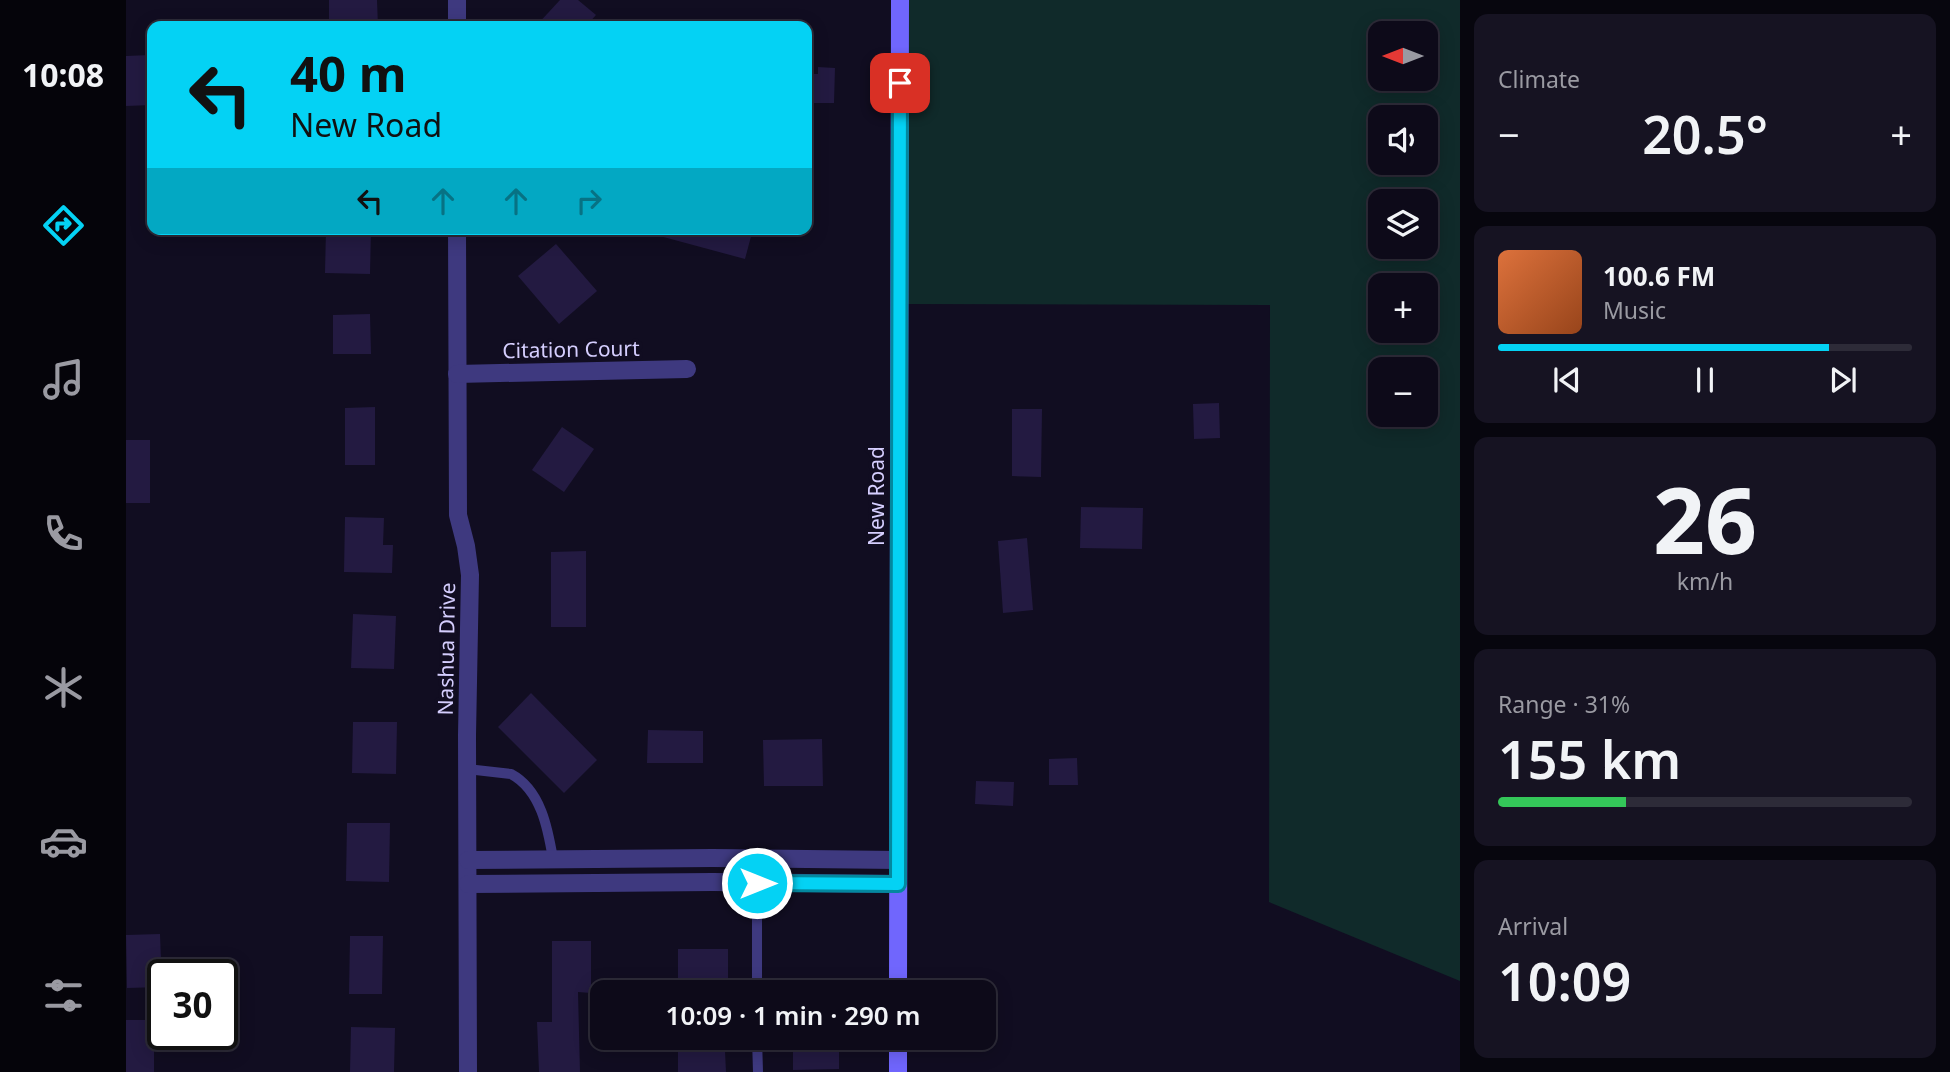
<!DOCTYPE html>
<html lang="en">
<head>
<meta charset="utf-8">
<style>
	body { margin:0; font-family:"Noto Sans",sans-serif; background:#161322; color:#f1f3f6; height:100vh; display:flex; flex-direction:column; font-size:26px; white-space:nowrap }
	* { box-sizing:border-box; margin:0 }
	p { font-size:23px; color:#9a9aa2 }
	.icon { flex:none; width:38px; height:38px; fill:none; stroke:currentColor; stroke-width:2; stroke-linecap:round; stroke-linejoin:round }
	.map { position:relative; flex:1; overflow:hidden }
	.drawer { display:flex; flex-direction:column; gap:14px; padding:14px; background:#07060e; width:490px }
	.drawer>* { flex:none }
	.top-card { position:absolute; left:21px; top:21px; width:665px; height:214px; border-radius:14px; box-shadow:0 4px 18px #0003,0 0 0 2px #2d2b38; background:#04d2f4; color:#111; overflow:hidden }
	.needle { width:46px; rotate:270deg }
	.controls { position:absolute; left:1242px; top:21px; display:grid; gap:14px }
	.controls a { display:grid; place-items:center; width:70px; height:70px; border-radius:14px; background:#0d0a19; box-shadow:0 4px 18px #0003,0 0 0 2px #2d2b38; font-size:35px }
	.speed { position:absolute; left:21px; top:959px; display:flex; gap:14px; font-size:35px; font-weight:700; text-align:center }
	.speed>* { display:grid; place-content:center; width:91px; height:91px; border-radius:50%; background:#0d0a19; box-shadow:0 4px 18px #0003,0 0 0 2px #2d2b38; line-height:1 }
	.speed .limit { border:4px solid #111; border-radius:10px; background:#fff; color:#111 }
	.pin { position:absolute; display:grid; place-items:center; width:60px; height:60px; color:#fff; margin:-30px; border-radius:14px; box-shadow:0 4px 10px #0006 }
	.me { position:absolute; width:77px; margin:-38px; rotate:90deg; stroke-linejoin:round; filter:drop-shadow(0 0 5px #0008) }
	.turn { display:flex; align-items:center; gap:24px; height:147px; padding:0 28px; font-size:32px }
	.turn .icon { width:91px; height:91px; stroke-width:2.5 }
	.turn b { display:block; font-size:49px; line-height:60px }
	.lanes { display:flex; align-items:center; height:66px; padding:0 28px; background:#0003; justify-content:center; gap:35px; direction:ltr }
	.lanes .off { opacity:.35 }
	.big { font-size:52px; font-weight:600; line-height:1.1 }
	.drawer .widget { flex:1; display:flex; flex-direction:column; justify-content:center; gap:10px; min-width:0; padding:0 24px; border-radius:14px; background:#161322 }
	.drawer .dial { align-items:center; gap:0 }
	.dial b { font-size:91px; line-height:1 }
	.song { display:flex; align-items:center; gap:21px }
	.cover { width:84px; height:84px; border-radius:10px; background:linear-gradient(135deg,hsl(20 70% 55%),hsl(20 70% 35%)) }
	.played { height:7px; border-radius:4px; background:linear-gradient(90deg,#04d2f4 80%,#2d2b38 80%) }
	.keys { display:flex; justify-content:space-around; direction:ltr }
	.heat { display:flex; justify-content:space-between; align-items:center; font-size:38px; direction:ltr }
	.charge { height:10px; border-radius:5px; background:linear-gradient(90deg,#34c759 31%,#2d2b38 0) }
	.trip { position:absolute; left:464px; top:980px; width:406px; height:70px; border-radius:14px; background:#0d0a19; box-shadow:0 4px 18px #0003,0 0 0 2px #2d2b38; font-weight:600; line-height:70px; text-align:center }
	main { display:flex; flex:1; min-height:0 }
	.tab-bar { display:flex; flex-direction:column; width:126px; justify-content:space-around; align-items:center; background:#05040a; color:#9a9aa2 }
	.tab-bar .icon { width:49px; height:49px }
	.tab-bar .selected { color:#04d2f4 }
	.tab-bar b { font-size:32px; color:#f1f3f6 }
	.map>svg:first-child { display:block }
	.green { fill:#102a2a; fill-rule:evenodd }
	.building { fill:#231a41 }
	.lines { fill:none; stroke-linecap:round; stroke-linejoin:round }
	.lane { stroke:#3e397f; stroke-width:10 }
	.street { stroke:#3e397f; stroke-width:18 }
	.secondary { stroke:#7066fd; stroke-width:18 }
	.route-casing { stroke:#03889f; stroke-width:18 }
	.route { stroke:#04d2f4; stroke-width:12 }
	.labels { text-anchor:middle; dominant-baseline:central; stroke-width:7; stroke-linejoin:round; paint-order:stroke }
	.street-label { font-size:21px; fill:#d5cefe; stroke:#110d21 }
</style>
</head>
<body>
<main>
<nav class="tab-bar">
<b>10:08</b>
<svg class="icon selected" aria-label="directions" viewBox="0 0 24 24"><path d="M12 3l9 9-9 9-9-9zM9 14v-3h6M13 9l2 2-2 2"/></svg>
<svg class="icon" aria-label="music" viewBox="0 0 24 24"><path d="M9 18V5l10-2v13"/><circle cx="6" cy="18" r="3"/><circle cx="16" cy="16" r="3"/></svg>
<svg class="icon" aria-label="phone" viewBox="0 0 24 24"><path d="M5 4h4l2 5-3 2q2 4 5 5l2-3 5 2v4C11 20 4 13 5 4z"/></svg>
<svg class="icon" aria-label="climate" viewBox="0 0 24 24"><path d="M12 3v18M4 7l16 10M4 17L20 7"/></svg>
<svg class="icon" aria-label="car" viewBox="0 0 24 24"><path d="M5 17H2v-5l4-1 3-4h7l3 4 3 1v5h-3M9 17h6M6 11h13"/><circle cx="7" cy="17" r="2"/><circle cx="17" cy="17" r="2"/></svg>
<svg class="icon" aria-label="filters" viewBox="0 0 24 24"><path d="M4 7h16M4 17h16"/><circle cx="9" cy="7" r="2"/><circle cx="15" cy="17" r="2"/></svg>
</nav>
<div class="map">
<svg width="1334" height="1072" viewBox="0 0 1334 1072">
	<rect width="100%" height="100%" fill="#110d21"/>
	<path class="green" d="M 774,0 L 1334,0 L 1334,981 L 1143,902 L 1144,305 L 774,304 ZM 1255,33 L 1300,33 L 1300,79 L 1255,79 ZM 1255,117 L 1300,117 L 1300,163 L 1255,163 ZM 1255,201 L 1300,201 L 1300,247 L 1255,247 ZM 1255,285 L 1300,285 L 1300,331 L 1255,331 ZM 1255,369 L 1300,369 L 1300,415 L 1255,415 Z"/>
	<g class="building">
		<polygon points="203,0 251,0 252,26 203,26"/>
		<polygon points="434,0 452,0 470,15 460,26 410,26"/>
		<polygon points="24,55 26,105 0,106 0,56"/>
		<polygon points="692,67 709,68 708,103 681,103 681,74 692,74"/>
		<polygon points="200,229 245,229 244,274 199,273"/>
		<polygon points="531,229 627,229 619,259 530,235"/>
		<polygon points="430,244 471,291 433,324 392,276"/>
		<polygon points="244,314 245,354 207,354 207,315"/>
		<polygon points="1093,403 1094,438 1068,439 1067,404"/>
		<polygon points="249,407 249,465 219,465 219,408"/>
		<polygon points="886,409 916,409 915,477 886,476"/>
		<polygon points="436,427 468,449 438,492 406,470"/>
		<rect x="0" y="440" width="24" height="63"/>
		<polygon points="955,507 1017,508 1016,549 954,548"/>
		<polygon points="219,517 258,518 257,545 267,545 266,573 218,572"/>
		<polygon points="901,538 907,610 877,613 872,541"/>
		<polygon points="460,551 460,627 425,627 425,552"/>
		<polygon points="227,614 270,616 268,669 225,668"/>
		<polygon points="405,693 471,760 438,793 372,727"/>
		<polygon points="227,722 271,722 270,774 226,773"/>
		<polygon points="522,730 577,731 577,763 521,763"/>
		<polygon points="696,739 697,786 638,786 637,740"/>
		<polygon points="951,758 952,785 923,785 923,759"/>
		<polygon points="850,781 888,782 887,806 849,804"/>
		<polygon points="221,823 264,823 263,882 220,881"/>
		<polygon points="34,934 36,987 1,988 0,935"/>
		<polygon points="224,936 257,936 256,994 223,994"/>
		<polygon points="426,941 465,941 465,993 452,992 454,1072 413,1072 411,1022 426,1022"/>
		<rect x="552" y="949" width="50" height="43"/>
		<rect x="0" y="1020" width="28" height="52"/>
		<polygon points="225,1027 269,1028 268,1072 224,1072"/>
		<polygon points="667,1038 713,1038 713,1069 667,1070"/>
		<polygon points="599,1051 600,1072 552,1072 552,1052"/>
	</g>
	<g class="lines">
		<g class="lane">
			<path d="M 341,769 L 385,774 C 415,790 422,829 427,859"/>
			<polyline points="631,859 631,992"/>
			<polyline points="631,1038 632,1072"/>
		</g>
		<g class="street">
			<polyline points="331,0 331,26"/>
			<polyline points="331,229 332,515 340,546 344,575 341,735 342,1072"/>
			<polyline points="331,374 561,369"/>
			<polyline points="342,860 586,858 772,860"/>
			<polyline points="342,884 586,882 772,884"/>
		</g>
		<g class="secondary">
			<polyline points="772,992 774,0"/>
			<polyline points="772,1072 772,1038"/>
		</g>
	</g>
	<g class="lines">
		<g class="route-casing">
			<polyline id="route" points="631,883 772,884 774,83"/>
		</g>
		<use href="#route" class="route"/>
	</g>
	<g class="labels">
		<g class="street-label">
			<text transform="translate(445 349) rotate(-1)">Citation Court</text>
			<text transform="translate(750 496) rotate(-90)">New Road</text>
			<text transform="translate(320 649) rotate(-89)">Nashua Drive</text>
		</g>
	</g>
</svg>
<div class="controls">
<a><svg class="needle" viewBox="-14 -14 28 28"><path d="M0-13l5 13h-10z" fill="#e53935"/><path d="M0 13l5-13h-10z" fill="#9a9aa2"/></svg></a>
<a><svg class="icon" aria-label="sound" viewBox="0 0 24 24"><path d="M4 9h4l5-4v14l-5-4H4zM17 9q2 3 0 6"/></svg></a>
<a><svg class="icon" aria-label="layers" viewBox="0 0 24 24"><path d="M12 4l9 5-9 5-9-5zM3 14l9 5 9-5"/></svg></a>
<a>+</a>
<a>−</a>
</div>
<div class="speed"><div class="limit">30</div></div>
<div class="pin" style="left:774px;top:83px;background:#d93025"><svg class="icon" aria-label="arrive" viewBox="0 0 24 24"><path d="M6 21V4h12l-3 4 3 4H6"/></svg></div>
<svg class="me" style="left:631px;top:883px" viewBox="-20 -20 40 40"><circle r="17" fill="#04d2f4" stroke="#fff" stroke-width="3"/><path d="M0-11L8 9 0 5-8 9z" fill="#fff"/></svg>
<div class="trip">10:09 · 1 min · 290 m</div>
<div class="top-card">
<div class="turn"><svg class="icon" aria-label="left" viewBox="0 0 24 24"><path d="M17 20v-9H6M10 6l-5 5 5 5"/></svg><div><b>40 m</b>New Road</div></div>
<div class="lanes"><svg class="icon" aria-label="left" viewBox="0 0 24 24"><path d="M17 20v-9H6M10 6l-5 5 5 5"/></svg><svg class="icon off" aria-label="ahead" viewBox="0 0 24 24"><path d="M12 20V5M6 11l6-6 6 6"/></svg><svg class="icon off" aria-label="ahead" viewBox="0 0 24 24"><path d="M12 20V5M6 11l6-6 6 6"/></svg><svg class="icon off" aria-label="right" viewBox="0 0 24 24"><path d="M7 20v-9h11M14 6l5 5-5 5"/></svg></div>
</div>
</div>
<section class="drawer">
<div class="widget"><p>Climate</p>
<div class="heat"><a>−</a><b class="big">20.5°</b><a>+</a></div>
</div>
<div class="widget">
<div class="song"><i class="cover"></i><div><b>100.6 FM</b><p>Music</p></div></div>
<div class="played"></div>
<div class="keys"><svg class="icon" aria-label="previous" viewBox="0 0 24 24"><path d="M18 5L8 12l10 7zM5 5v14"/></svg><svg class="icon" aria-label="pause" viewBox="0 0 24 24"><path d="M8 5v14M16 5v14"/></svg><svg class="icon" aria-label="next" viewBox="0 0 24 24"><path d="M6 5l10 7-10 7zM19 5v14"/></svg></div>
</div>
<div class="widget dial"><b>26</b><p>km/h</p></div>
<div class="widget"><p>Range · 31%</p><b class="big">155 km</b><div class="charge"></div></div>
<div class="widget"><p>Arrival</p><b class="big">10:09</b></div>
</section>
</main>
</body>
</html>
